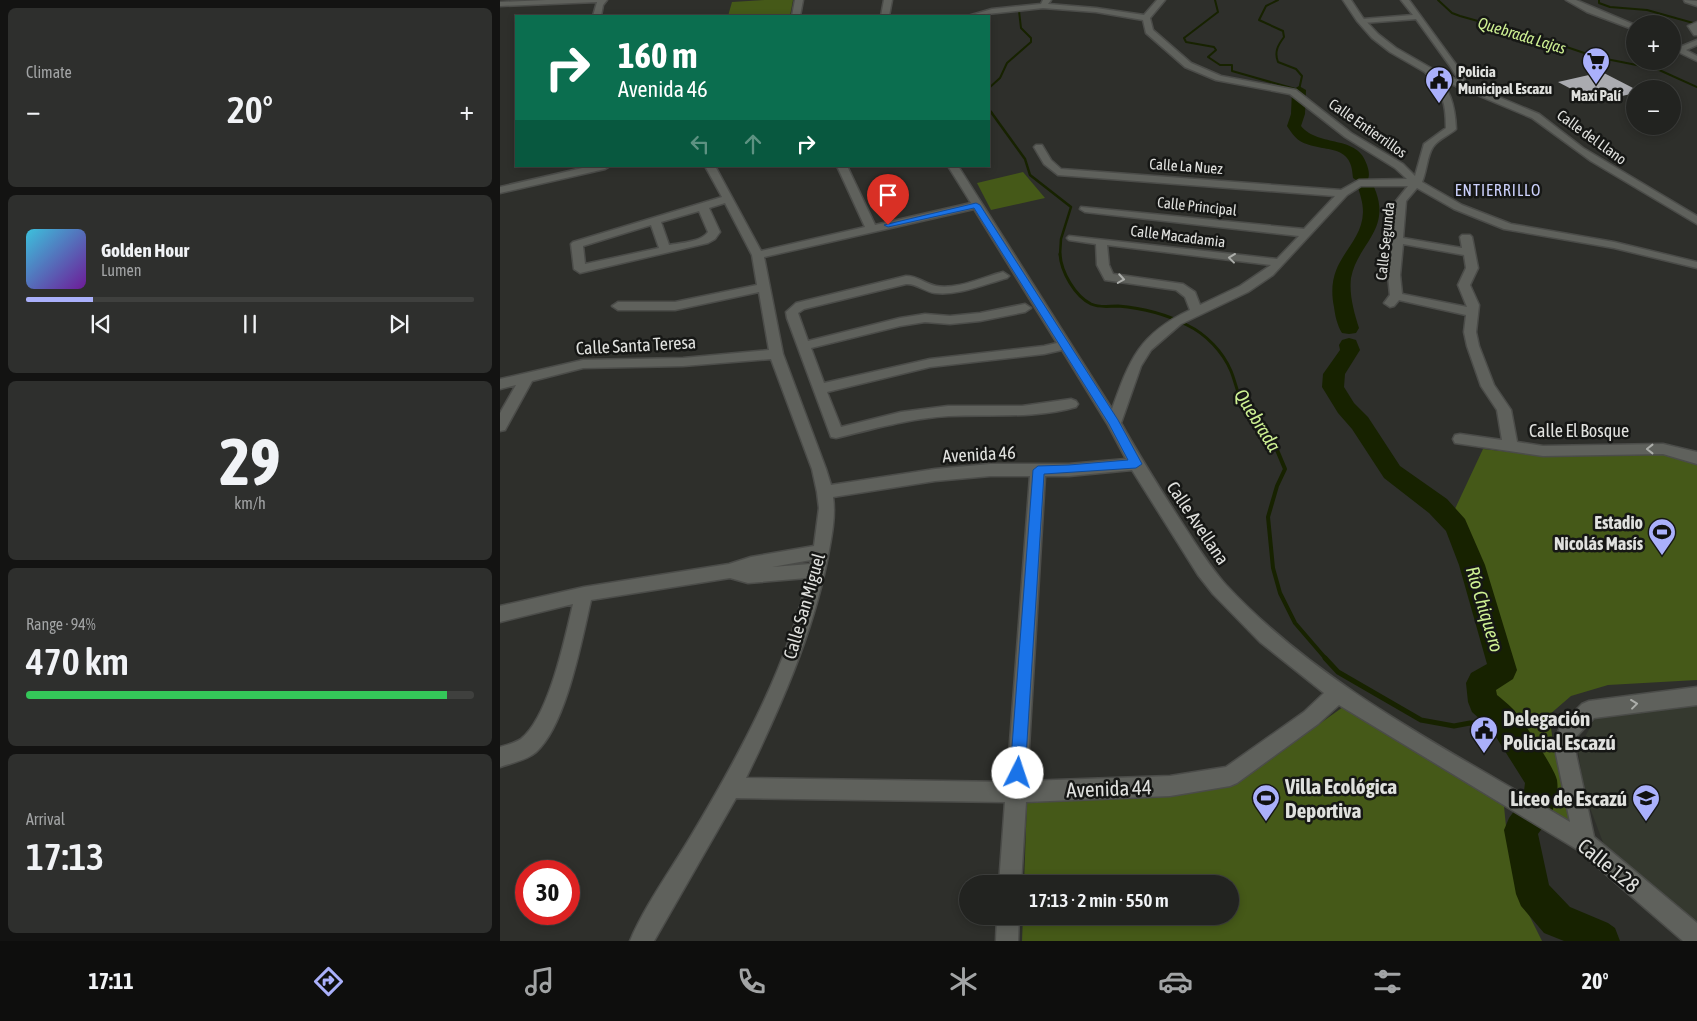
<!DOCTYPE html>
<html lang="en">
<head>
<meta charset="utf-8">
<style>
	body { margin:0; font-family:"Asap Condensed",sans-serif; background:#2e2f2d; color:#f1f3f6; height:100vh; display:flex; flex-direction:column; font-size:19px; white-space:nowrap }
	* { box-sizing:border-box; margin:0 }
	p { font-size:16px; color:#a2a4a5 }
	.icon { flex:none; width:28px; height:28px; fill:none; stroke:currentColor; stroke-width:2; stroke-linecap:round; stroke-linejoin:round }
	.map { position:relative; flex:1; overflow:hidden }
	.side { display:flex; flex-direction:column; gap:8px; padding:8px; background:#131312; width:500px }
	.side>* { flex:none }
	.hud { position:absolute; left:15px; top:15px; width:475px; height:152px; border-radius:0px; box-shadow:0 2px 8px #0003,0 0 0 1px #3f403e; background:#0b6e4f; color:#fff; overflow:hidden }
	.fabs { position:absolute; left:1126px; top:15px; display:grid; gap:10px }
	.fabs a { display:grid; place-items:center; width:55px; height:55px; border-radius:50%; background:#222320; box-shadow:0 2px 8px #0003,0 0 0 1px #3f403e; font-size:25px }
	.speed { position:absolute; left:15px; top:860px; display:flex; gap:10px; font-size:25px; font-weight:700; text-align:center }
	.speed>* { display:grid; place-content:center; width:65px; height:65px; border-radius:50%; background:#222320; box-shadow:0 2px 8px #0003,0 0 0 1px #3f403e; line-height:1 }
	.speed .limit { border:8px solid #d22; background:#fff; color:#111 }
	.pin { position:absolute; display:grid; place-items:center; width:42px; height:42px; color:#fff; margin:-51px -21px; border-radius:50% 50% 50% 0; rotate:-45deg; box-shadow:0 0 5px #0007 }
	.pin .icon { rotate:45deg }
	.me { position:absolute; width:55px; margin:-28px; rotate:4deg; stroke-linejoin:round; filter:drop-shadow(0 0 4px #0008) }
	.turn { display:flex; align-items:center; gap:18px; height:105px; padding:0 20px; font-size:22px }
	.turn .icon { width:65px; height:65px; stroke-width:2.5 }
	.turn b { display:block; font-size:35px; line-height:42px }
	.lanes { display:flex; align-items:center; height:48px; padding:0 20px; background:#0003; justify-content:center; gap:25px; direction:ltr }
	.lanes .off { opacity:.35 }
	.big { font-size:38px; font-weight:600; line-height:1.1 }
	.side .widget { flex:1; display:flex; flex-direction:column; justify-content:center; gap:8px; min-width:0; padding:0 18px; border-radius:8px; background:#2e2f2d }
	.side .dial { align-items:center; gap:0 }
	.dial b { font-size:65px; line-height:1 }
	.song { display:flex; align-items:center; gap:15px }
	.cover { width:60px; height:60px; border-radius:8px; background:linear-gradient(135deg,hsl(190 70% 55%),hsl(280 70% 35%)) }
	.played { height:5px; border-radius:2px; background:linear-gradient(90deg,#aab0fb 15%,#3f403e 15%) }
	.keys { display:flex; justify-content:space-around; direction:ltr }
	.heat { display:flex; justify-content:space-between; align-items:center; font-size:28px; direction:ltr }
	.charge { height:8px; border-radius:4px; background:linear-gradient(90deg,#34c759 94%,#3f403e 0) }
	.trip { position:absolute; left:459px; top:875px; width:280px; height:50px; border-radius:25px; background:#222320; box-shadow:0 2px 8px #0003,0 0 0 1px #3f403e; font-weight:600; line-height:50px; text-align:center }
	.dock { display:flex; height:80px; justify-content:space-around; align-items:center; background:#0e0e0d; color:#a2a4a5 }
	.dock .icon { width:35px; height:35px }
	.dock .selected { color:#aab0fb }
	.dock b { font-size:22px; color:#f1f3f6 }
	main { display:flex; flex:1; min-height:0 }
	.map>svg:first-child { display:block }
	.built { fill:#35392f }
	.green { fill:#455918 }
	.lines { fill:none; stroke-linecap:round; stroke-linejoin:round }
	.stream-far4 { stroke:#172200; stroke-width:2 }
	.stream-far3 { stroke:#172200; stroke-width:2.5 }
	.stream-far2 { stroke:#172200; stroke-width:3 }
	.stream-far1 { stroke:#172200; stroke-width:4 }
	.stream { stroke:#172200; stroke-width:5 }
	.river { fill:#172200; fill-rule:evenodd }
	.building { fill:#aaabb0 }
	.street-casing { stroke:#4b4c49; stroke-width:3 }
	.secondary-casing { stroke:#4b4c49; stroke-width:3 }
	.street { fill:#5f615c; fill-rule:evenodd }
	.secondary { fill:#5f615c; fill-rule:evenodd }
	.oneway { stroke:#acaeaa }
	.route { fill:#1a73e8; stroke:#114b97 }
	.labels { text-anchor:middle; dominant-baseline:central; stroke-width:5; stroke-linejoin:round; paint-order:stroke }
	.far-poi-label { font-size:15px; font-weight:bold; fill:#e0e1de; stroke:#161715; text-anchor:start }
	.far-street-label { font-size:15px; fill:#e0e1de; stroke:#161715 }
	.far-water-label { font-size:16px; font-style:italic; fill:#cef193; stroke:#161715 }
	.far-neighbourhood-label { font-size:16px; letter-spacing:1px; fill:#cdd2fd; stroke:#161715 }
	.street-label { font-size:18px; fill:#e0e1de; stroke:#161715 }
	.poi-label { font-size:18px; font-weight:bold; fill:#e0e1de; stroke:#161715; text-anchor:end }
	.water-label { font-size:19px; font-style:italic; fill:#cef193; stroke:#161715 }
	.near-poi-label { font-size:21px; font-weight:bold; fill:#e0e1de; stroke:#161715; text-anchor:start }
	.near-street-label { font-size:21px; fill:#e0e1de; stroke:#161715 }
</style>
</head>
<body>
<main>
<section class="side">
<div class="widget"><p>Climate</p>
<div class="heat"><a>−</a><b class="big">20°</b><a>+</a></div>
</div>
<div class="widget">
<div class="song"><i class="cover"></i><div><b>Golden Hour</b><p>Lumen</p></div></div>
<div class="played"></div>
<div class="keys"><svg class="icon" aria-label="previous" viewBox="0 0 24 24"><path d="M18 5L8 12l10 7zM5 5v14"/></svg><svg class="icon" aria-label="pause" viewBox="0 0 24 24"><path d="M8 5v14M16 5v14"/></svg><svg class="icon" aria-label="next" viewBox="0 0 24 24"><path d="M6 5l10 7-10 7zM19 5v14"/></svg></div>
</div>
<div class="widget dial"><b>29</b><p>km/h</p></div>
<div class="widget"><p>Range · 94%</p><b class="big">470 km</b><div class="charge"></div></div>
<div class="widget"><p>Arrival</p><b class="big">17:13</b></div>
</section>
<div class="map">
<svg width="1197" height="941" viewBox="0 0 1197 941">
	<rect width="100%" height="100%" fill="#2e2f2b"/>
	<polygon class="built" points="1197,706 1197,927 1107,853 1084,792 1078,750 1095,718"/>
	<g class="green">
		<polygon points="264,0 293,0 290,16 228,16 232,2"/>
		<polygon points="523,172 545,198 491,210 477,183"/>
		<polygon points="983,449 1054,457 1115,455 1170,455 1197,462 1197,680 1108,685 1071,696 1049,715 1054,748 1070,817 1068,823 1044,811 1044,778 1007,716 991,701 987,687 1009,670 969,537 954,511"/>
		<polygon points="843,707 1004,806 1007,837 1018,893 1042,941 522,941 523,916 730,916 730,884 524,884 527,801 662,796 734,785"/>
	</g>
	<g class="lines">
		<g class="stream-far4">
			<path d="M 715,0 L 718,12 L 684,38 L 686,42 L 714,47 L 716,50 L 708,57 L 720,65 L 732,65 L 732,71 L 799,90 L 802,76 L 796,69 L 778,62 C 774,52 778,45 784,37 L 783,31 L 759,20 L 766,6 L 778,0"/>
			<polyline points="938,0 952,13 960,16 1046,40 1096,57 1157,69 1197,87"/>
			<polyline points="1099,0 1099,3 1110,7 1147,10 1197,24"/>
			<polyline points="489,88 500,78 507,63 531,42 531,38 521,28 519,11"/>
			<polyline points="489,109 492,113"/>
		</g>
		<polyline class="stream-far3" points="491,112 525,159 530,175 571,207 561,239 560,255"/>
		<path class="stream-far2" d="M 560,254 C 561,272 575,296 591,304 C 600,308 609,306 618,306 C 641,308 666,314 687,325 C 706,334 723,352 731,371 C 735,381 737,391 741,400 C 748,412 757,423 765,434"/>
		<polyline class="stream-far1" points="764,433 777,450 785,469 777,486 768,517 773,568 780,593 795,623 826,659"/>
		<polyline class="stream" points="825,658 838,672 921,720 954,726 970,723 986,724 1002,719"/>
		<g class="river">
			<path d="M 799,86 L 806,90 L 805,114 L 801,126 C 819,148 858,134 867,165 C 869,171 870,176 867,181 C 873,182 874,187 876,192 C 890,231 857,245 851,278 C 849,295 854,312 859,328 L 856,333 L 849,334 L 842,333 C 837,325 835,315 834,307 C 824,258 862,248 863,212 C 863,202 860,194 857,185 L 859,182 L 853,178 C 852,141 823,154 800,141 C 794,137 791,132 787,126 L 791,114 L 792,90 Z"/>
			<path d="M 849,338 L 856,340 L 860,350 L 845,374 L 844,387 L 854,403 L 868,417 L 900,466 L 947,499 L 965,519 L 985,565 L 1017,670 L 1013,679 L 996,690 L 997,695 C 1002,699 1007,703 1012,708 C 1021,717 1055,769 1057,780 C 1060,801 1050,818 1038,834 L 1049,885 L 1070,907 L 1108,923 L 1115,928 L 1120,941 L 1064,941 L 1044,933 L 1021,906 L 1016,894 L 1004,830 L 1009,818 L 1023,799 L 1025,783 L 991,729 L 972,712 L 968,702 L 966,683 L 971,673 L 987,664 L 959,565 L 946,531 L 929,513 L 884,478 L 852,429 L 838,413 L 822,387 L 823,374 L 840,350 L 839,345 L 842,340 Z"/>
		</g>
	</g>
	<polygon class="building" points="1102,72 1135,89 1135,93 1096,102 1058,82"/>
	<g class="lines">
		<g class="street-casing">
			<g id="street">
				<polygon points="46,0 107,0 103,5 101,16 93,16 97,2 0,6 0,2"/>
				<polygon points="295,0 303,0 300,16 292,16"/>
				<polygon points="384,0 392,0 389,16 381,16"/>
				<path d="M 543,0 L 551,0 L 548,4 L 596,8 L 644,15 L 657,0 L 665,0 L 650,18 L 653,30 L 691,63 L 721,76 L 796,90 L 851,133 L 903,164 L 915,176 L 924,144 L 946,128 C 946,100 942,93 925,72 L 932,70 C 950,89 955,104 956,129 C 950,135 938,139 933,147 C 927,156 927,170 922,182 L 962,205 L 1011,224 L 1114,242 L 1197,262 L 1197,268 L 1114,248 L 1004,229 L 954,209 L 917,188 L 906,201 L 903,238 L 962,248 L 960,237 L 962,235 L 970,235 L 972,237 L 978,268 L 970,285 L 979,305 L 976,332 L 979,346 L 994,385 L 1011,410 L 1017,442 L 1043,446 L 1163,444 L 1197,452 L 1197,464 L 1163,454 L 1043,456 L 955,443 L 953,439 L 955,435 L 960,434 L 1002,440 L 997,410 L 981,386 L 967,346 L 964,332 L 966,315 L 899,300 L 894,306 L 890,307 L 884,303 L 890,295 L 888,275 L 896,201 L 908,186 L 861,186 L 847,195 L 773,275 L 748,292 L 681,324 L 651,350 L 641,366 L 621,423 C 641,459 662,492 684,526 C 697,546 710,567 726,585 C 821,687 951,751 1070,822 L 1056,754 L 1058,732 L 1061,725 L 1082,704 L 1089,701 L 1197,687 L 1197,705 L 1094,718 L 1077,736 L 1076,754 L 1094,837 L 1197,923 L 1197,941 L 1183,941 L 1078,850 L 839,705 L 818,724 L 737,783 L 730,786 L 670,796 L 526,802 L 521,884 L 499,884 L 505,802 L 236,798 L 154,941 L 130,941 C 144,907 172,868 191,836 C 237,759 288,667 307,578 L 248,583 L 230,578 L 91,600 C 82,639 66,726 36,752 C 27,760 11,763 0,767 L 0,747 C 7,745 15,743 21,739 C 49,717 65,638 73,604 L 0,622 L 0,606 L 84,587 L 229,564 L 251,557 L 314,546 L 319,508 L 317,492 L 312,469 L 271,359 L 183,366 L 83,368 L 32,381 L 5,430 L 0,431 L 0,413 L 16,385 L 0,389 L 0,379 L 83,360 L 183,358 L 269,350 L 259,292 L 175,310 L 118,310 L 112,306 L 118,302 L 175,302 L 257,285 L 252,255 L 225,203 L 209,208 L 220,232 L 215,239 L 208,243 L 80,273 L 74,269 L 71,244 L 73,242 L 222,197 L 205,166 L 215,166 L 261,251 L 365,227 L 337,166 L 347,166 L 375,225 L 471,203 L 448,166 L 458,166 L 612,409 C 630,359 639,334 690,310 L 685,297 L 676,290 L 605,280 L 597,265 L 596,244 L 569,240 L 567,238 L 569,236 L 777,259 L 799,236 L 585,212 L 580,209 L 581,207 L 804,229 L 835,196 L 558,175 L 544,164 L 534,147 L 536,145 L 542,145 L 551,160 L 561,169 L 841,190 L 859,180 L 907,179 L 895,168 L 845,137 L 790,94 L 716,80 L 685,67 L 646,33 L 643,20 L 596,12 L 543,8 L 468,16 L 492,9 L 541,4 ZM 474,209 L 557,343 L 544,346 L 430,359 L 324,383 L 311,348 L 400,326 L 425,322 L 450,324 L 480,321 L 525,312 L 531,308 L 525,304 L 480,313 L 450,316 L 425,314 L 400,318 L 308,341 L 298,313 L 304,309 L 406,284 C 416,283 425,292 435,293 C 458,296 485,284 507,278 L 509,276 L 503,272 C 483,277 457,290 436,286 C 425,284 418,276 406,276 L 296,303 L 286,312 L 287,318 L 331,437 L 336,438 C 373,429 411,418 449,416 C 492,414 535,419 576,407 L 578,404 L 576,401 L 571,399 L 522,406 L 448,406 L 401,412 L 341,427 L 327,392 L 430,367 L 544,354 L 562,350 L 608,425 L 626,459 L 569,464 L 490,464 L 435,469 L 331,485 L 326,469 L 283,354 L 264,257 ZM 199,211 L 208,232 C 201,242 181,243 169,245 L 161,222 ZM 151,225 L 159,248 L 85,264 L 83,246 ZM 903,244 L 964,255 L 966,268 L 958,285 L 967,307 L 902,294 L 900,275 ZM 607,245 L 771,265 L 740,286 L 700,305 L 695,292 L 683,284 L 613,274 L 609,265 ZM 632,470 L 698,575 L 713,594 L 760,642 L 824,693 L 804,712 L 726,767 L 670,776 L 527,781 L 545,476 L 569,476 ZM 490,476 L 530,476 L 507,782 L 246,778 C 280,708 312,636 327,561 C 331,540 336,517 333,497 L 435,481 ZM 311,560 L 310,564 L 272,567 Z"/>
				<polygon points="901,0 909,0 965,77 962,86 956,86 957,77 950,66 916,19 863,23 859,21 863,19 913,15"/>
				<polygon points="1066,0 1076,0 1135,25 1135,30 1087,12"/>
				<polygon points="1184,0 1197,1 1197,6 1185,2"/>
				<polygon points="1197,22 1197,35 1194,35 1188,26"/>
				<polygon points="1197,40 1197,45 1186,50 1197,56 1197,61 1172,49 1172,44 1180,47"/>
				<polygon points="91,166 110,166 105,169 0,193 0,187"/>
				<polygon points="497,916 519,916 518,941 496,941"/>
			</g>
		</g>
		<g class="secondary-casing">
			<polygon id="secondary" points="843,0 851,0 863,18 878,34 896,48 936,71 1039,114 1083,148 1197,216 1197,224 1091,161 1032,118 930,75 890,52 872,38 857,21"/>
		</g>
		<use href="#street" class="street"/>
		<use href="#secondary" class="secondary"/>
	</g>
	<defs><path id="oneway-chevron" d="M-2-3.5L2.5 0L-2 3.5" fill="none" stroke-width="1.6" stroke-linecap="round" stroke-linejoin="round" transform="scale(1.25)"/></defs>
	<g class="oneway">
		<use href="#oneway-chevron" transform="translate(732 258) rotate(-173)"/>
		<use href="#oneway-chevron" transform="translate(621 279) rotate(9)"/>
		<use href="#oneway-chevron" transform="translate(1150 449) rotate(180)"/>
		<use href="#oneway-chevron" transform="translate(1134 704) rotate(-7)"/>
	</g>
	<polygon class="route" points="476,203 480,205 618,420 642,464 636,468 544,474 525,773 523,778 518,781 513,778 510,773 533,470 538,466 569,465 628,460 609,424 474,208 388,227 384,225"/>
	<defs>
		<g id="supermarket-pin" transform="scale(1.4375)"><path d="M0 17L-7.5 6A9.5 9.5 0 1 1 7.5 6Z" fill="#aab0fb" stroke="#161715"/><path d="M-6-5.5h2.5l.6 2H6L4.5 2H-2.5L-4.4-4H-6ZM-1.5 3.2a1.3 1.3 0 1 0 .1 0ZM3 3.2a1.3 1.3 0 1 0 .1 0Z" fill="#111"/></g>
		<g id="civic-pin" transform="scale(1.4375)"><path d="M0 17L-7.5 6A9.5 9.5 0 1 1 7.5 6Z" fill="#aab0fb" stroke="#161715"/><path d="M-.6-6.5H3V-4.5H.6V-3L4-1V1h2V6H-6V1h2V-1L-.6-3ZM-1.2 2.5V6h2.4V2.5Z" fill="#111"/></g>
		<g id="stadium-pin" transform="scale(1.4375)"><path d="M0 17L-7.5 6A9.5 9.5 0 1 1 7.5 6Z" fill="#aab0fb" stroke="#161715"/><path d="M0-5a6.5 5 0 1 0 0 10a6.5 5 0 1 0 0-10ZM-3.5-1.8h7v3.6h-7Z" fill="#111"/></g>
		<g id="school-pin" transform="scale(1.4375)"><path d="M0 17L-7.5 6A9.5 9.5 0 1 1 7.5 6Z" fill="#aab0fb" stroke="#161715"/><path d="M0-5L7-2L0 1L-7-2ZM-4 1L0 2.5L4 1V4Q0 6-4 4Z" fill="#111"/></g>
	</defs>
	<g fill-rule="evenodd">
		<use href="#supermarket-pin" x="1096" y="61"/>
		<use href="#civic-pin" x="939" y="80"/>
		<use href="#stadium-pin" x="1162" y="532"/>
		<use href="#civic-pin" x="984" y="730"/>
		<use href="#stadium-pin" x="766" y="798"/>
		<use href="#school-pin" x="1146" y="798"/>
	</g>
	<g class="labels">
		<g class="far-poi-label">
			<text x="958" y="71">Policia<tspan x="958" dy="17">Municipal Escazu</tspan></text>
			<text x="1096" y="95" text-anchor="middle">Maxi Palí</text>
		</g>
		<g class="far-street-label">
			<text transform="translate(868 128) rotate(35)">Calle Entierrillos</text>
			<text transform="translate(1092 137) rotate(36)">Calle del Llano</text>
			<text transform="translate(686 166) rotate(4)">Calle La Nuez</text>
			<text transform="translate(697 206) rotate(6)">Calle Principal</text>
			<text transform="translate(678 236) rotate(7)">Calle Macadamia</text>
			<text transform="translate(885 241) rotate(-84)">Calle Segunda</text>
		</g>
		<g class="far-water-label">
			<text transform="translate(1022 35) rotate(17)">Quebrada Lajas</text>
		</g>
		<g class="far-neighbourhood-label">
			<text x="998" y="190">ENTIERRILLO</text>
		</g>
		<g class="street-label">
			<text transform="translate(136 345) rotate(-3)">Calle Santa Teresa</text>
			<text x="1079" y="430">Calle El Bosque</text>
			<text transform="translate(479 454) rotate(-3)">Avenida 46</text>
			<text transform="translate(698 523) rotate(56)">Calle Avellana</text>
			<text transform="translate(304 606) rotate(-74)">Calle San Miguel</text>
		</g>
		<g class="poi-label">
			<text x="1143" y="522">Estadio<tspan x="1143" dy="21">Nicolás Masís</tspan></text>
		</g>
		<g class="water-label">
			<text transform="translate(758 420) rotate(58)">Quebrada</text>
			<text transform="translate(985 609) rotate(73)">Río Chiquero</text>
		</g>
		<g class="near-poi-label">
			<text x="1003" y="718">Delegación<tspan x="1003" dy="24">Policial Escazú</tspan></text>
			<text x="785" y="786">Villa Ecológica<tspan x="785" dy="24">Deportiva</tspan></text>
			<text x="1127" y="798" text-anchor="end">Liceo de Escazú</text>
		</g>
		<g class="near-street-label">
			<text transform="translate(609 788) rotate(-2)">Avenida 44</text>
			<text transform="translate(1109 865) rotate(39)">Calle 128</text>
		</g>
	</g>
</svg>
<div class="fabs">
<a>+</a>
<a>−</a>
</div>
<div class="speed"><div class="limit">30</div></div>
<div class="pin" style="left:388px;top:225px;background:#d93025"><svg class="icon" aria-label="arrive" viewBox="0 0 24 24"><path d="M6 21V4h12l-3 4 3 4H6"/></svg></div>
<svg class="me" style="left:518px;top:773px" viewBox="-20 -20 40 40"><circle r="19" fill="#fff"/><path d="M0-13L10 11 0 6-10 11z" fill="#1a73e8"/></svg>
<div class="trip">17:13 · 2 min · 550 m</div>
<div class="hud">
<div class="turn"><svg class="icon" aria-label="right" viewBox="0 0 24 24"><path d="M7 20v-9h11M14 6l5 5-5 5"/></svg><div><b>160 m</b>Avenida 46</div></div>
<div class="lanes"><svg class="icon off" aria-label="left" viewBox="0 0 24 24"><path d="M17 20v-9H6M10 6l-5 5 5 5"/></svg><svg class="icon off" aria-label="ahead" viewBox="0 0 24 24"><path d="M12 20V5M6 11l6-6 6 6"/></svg><svg class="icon" aria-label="right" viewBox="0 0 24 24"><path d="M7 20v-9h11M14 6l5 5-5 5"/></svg></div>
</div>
</div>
</main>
<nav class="dock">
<b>17:11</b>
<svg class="icon selected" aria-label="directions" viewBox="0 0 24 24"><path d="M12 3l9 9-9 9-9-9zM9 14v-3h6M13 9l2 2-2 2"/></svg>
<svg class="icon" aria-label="music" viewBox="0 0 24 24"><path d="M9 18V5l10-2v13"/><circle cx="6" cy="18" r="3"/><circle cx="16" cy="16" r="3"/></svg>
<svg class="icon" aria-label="phone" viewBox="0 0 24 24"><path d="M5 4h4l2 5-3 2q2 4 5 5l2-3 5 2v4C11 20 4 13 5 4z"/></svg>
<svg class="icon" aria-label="climate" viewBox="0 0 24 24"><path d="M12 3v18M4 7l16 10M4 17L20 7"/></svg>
<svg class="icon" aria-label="car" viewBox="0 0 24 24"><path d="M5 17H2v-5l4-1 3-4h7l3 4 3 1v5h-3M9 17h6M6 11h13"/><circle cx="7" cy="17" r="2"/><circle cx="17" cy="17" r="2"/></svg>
<svg class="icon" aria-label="filters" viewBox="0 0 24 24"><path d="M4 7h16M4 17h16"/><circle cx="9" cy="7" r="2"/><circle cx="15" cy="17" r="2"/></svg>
<b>20°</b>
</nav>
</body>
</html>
